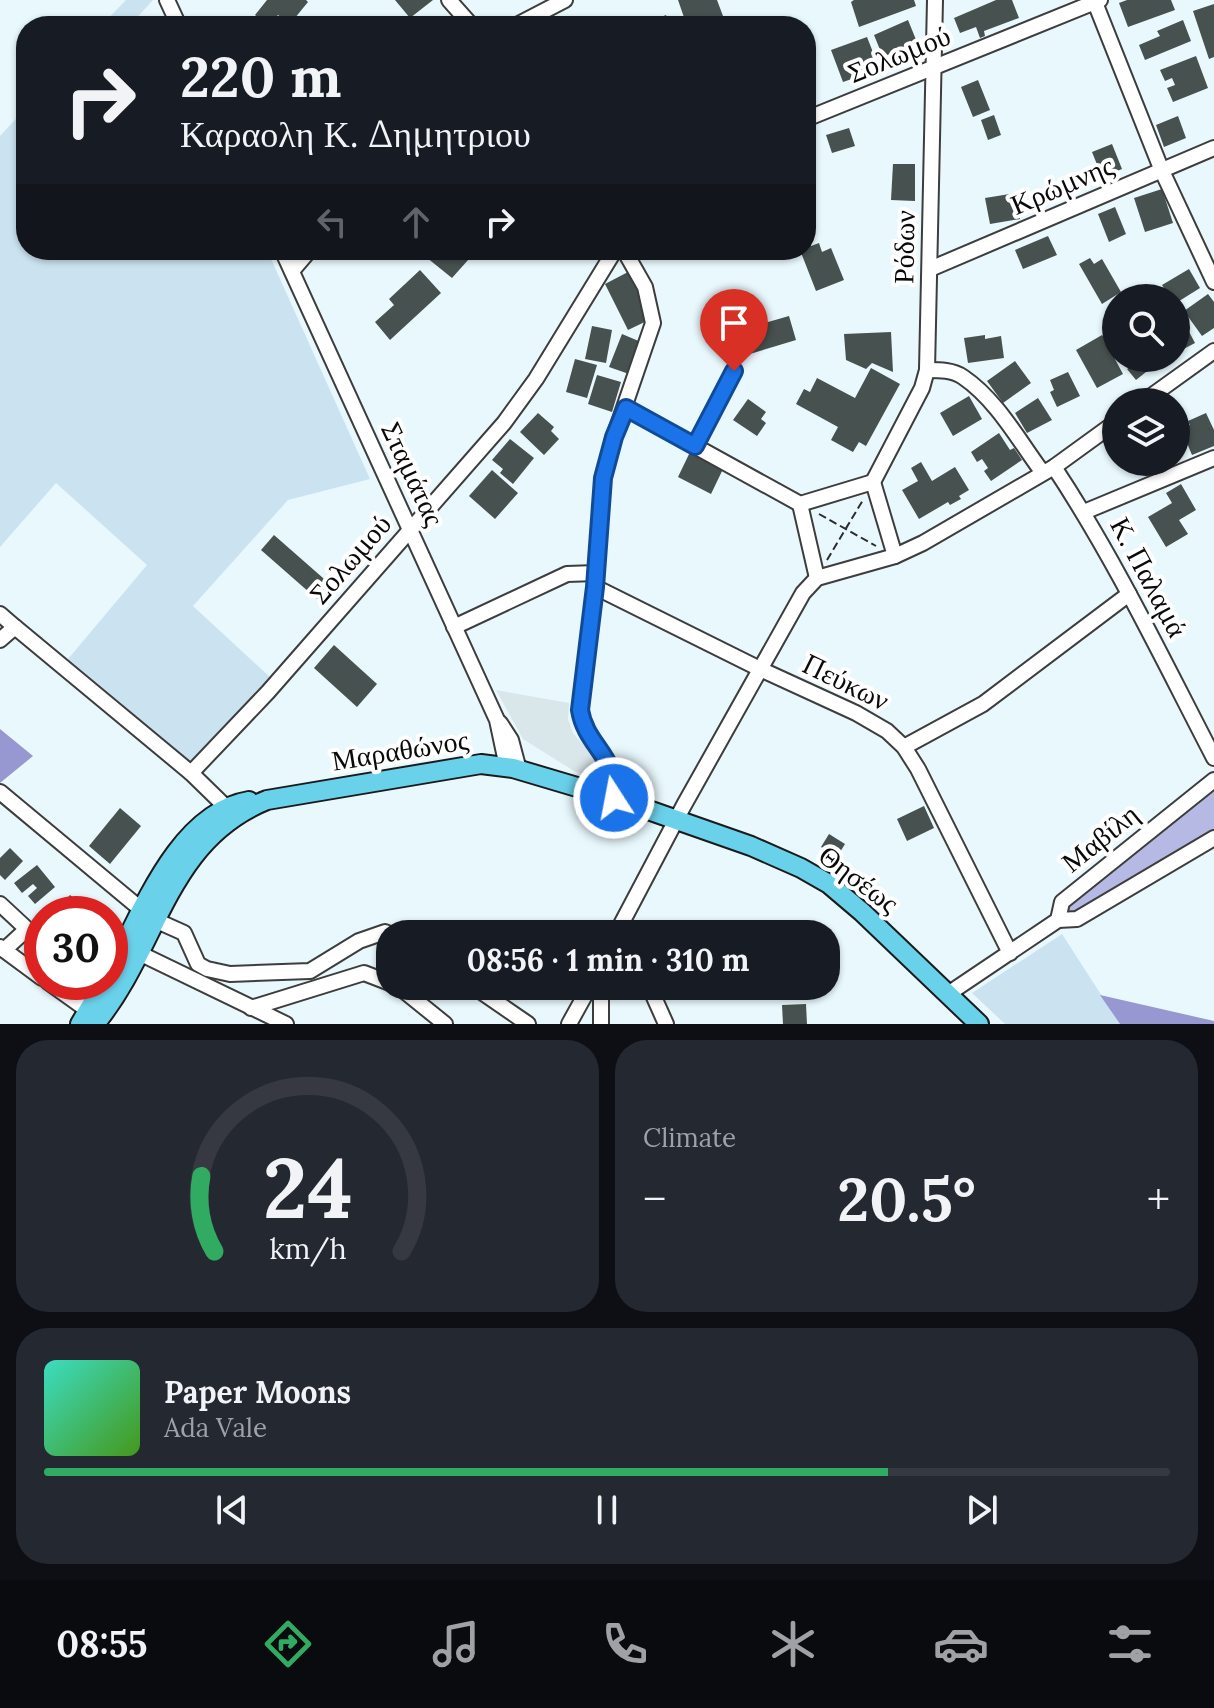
<!DOCTYPE html>
<html lang="en">
<head>
<meta charset="utf-8">
<style>
	body { margin:0; font-family:Lora,serif; background:#242831; color:#f1f3f6; height:100vh; display:flex; flex-direction:column; font-size:30px; white-space:nowrap }
	* { box-sizing:border-box; margin:0 }
	p { font-size:26px; color:#9ea1a6 }
	.icon { flex:none; width:44px; height:44px; fill:none; stroke:currentColor; stroke-width:2; stroke-linecap:round; stroke-linejoin:round }
	.map { position:relative; height:1024px; overflow:hidden }
	.panel { display:flex; flex-direction:column; gap:16px; padding:16px; background:#0d0f14; flex:1 }
	.panel>* { flex:none }
	.banner { position:absolute; left:16px; top:16px; width:800px; height:244px; border-radius:32px; box-shadow:0 2px 6px #0004; background:#171b24; color:#f1f3f6; overflow:hidden }
	.buttons { position:absolute; left:1102px; top:284px; display:grid; gap:16px }
	.buttons a { display:grid; place-items:center; width:88px; height:88px; border-radius:50%; background:#171b24; box-shadow:0 2px 6px #0004; font-size:40px }
	.speed { position:absolute; left:24px; top:896px; display:flex; gap:16px; font-size:40px; font-weight:700; text-align:center }
	.speed>* { display:grid; place-content:center; width:104px; height:104px; border-radius:50%; background:#171b24; box-shadow:0 2px 6px #0004; line-height:1 }
	.speed .limit { border:12px solid #d22; background:#fff; color:#111 }
	.pin { position:absolute; display:grid; place-items:center; width:68px; height:68px; color:#fff; margin:-82px -34px; border-radius:50% 50% 50% 0; rotate:-45deg; box-shadow:0 0 8px #0007 }
	.pin .icon { rotate:45deg }
	.me { position:absolute; width:88px; margin:-44px; rotate:349deg; stroke-linejoin:round; filter:drop-shadow(0 0 6px #0008) }
	.turn { display:flex; align-items:center; gap:28px; height:168px; padding:0 32px; font-size:36px }
	.turn .icon { width:104px; height:104px; stroke-width:2.5 }
	.turn b { display:block; font-size:56px; line-height:68px }
	.lanes { display:flex; align-items:center; height:76px; padding:0 32px; background:#0003; justify-content:center; gap:40px; direction:ltr }
	.lanes .off { opacity:.35 }
	.big { font-size:60px; font-weight:700; line-height:1.1 }
	.panel .card { flex:1; display:flex; flex-direction:column; justify-content:center; gap:12px; min-width:0; padding:0 28px; border-radius:32px; background:#242831 }
	.panel .dial { align-items:center; gap:0 }
	.dial svg { height:208px; overflow:visible; fill:none; stroke:#363941; stroke-width:7; stroke-linecap:round; text-anchor:middle }
	.dial text { fill:#f1f3f6; stroke:none }
	.song { display:flex; align-items:center; gap:24px }
	.cover { width:96px; height:96px; border-radius:12px; background:linear-gradient(135deg,hsl(170 70% 55%),hsl(100 70% 35%)) }
	.played { height:8px; border-radius:4px; background:linear-gradient(90deg,#30ab61 75%,#363941 75%) }
	.keys { display:flex; justify-content:space-around; direction:ltr }
	.heat { display:flex; justify-content:space-between; align-items:center; font-size:44px; direction:ltr }
	.panel .tiles { flex:1; display:grid; gap:16px; grid-template-columns:1fr 1fr }
	.card:last-child { grid-column:span 2 }
	.trip { position:absolute; left:376px; top:920px; width:464px; height:80px; border-radius:32px; background:#171b24; box-shadow:0 2px 6px #0004; font-weight:700; line-height:80px; text-align:center }
	.dock { display:flex; height:128px; justify-content:space-around; align-items:center; background:#090b0e; color:#9ea1a6 }
	.dock .icon { width:56px; height:56px }
	.dock .current { color:#30ab61 }
	.dock b { font-size:36px; color:#f1f3f6 }
	.map>svg:first-child { display:block }
	.farmland { fill:#cbe3f0 }
	.green { fill:#b6b9e3 }
	.forest { fill:#9797d2 }
	.plaza { fill:#dae7ea }
	.building { fill:#47514f }
	.lines { fill:none; stroke-linecap:round; stroke-linejoin:round }
	.minor-casing { stroke:#3d3d3d; stroke-width:18 }
	.major-casing { stroke:#1b1b1b; stroke-width:22 }
	.path { stroke:#2c2c2c; stroke-width:2; stroke-dasharray:8 4; stroke-linecap:butt }
	.minor { stroke:#fff; stroke-width:14 }
	.major { stroke:#6ad1eb; stroke-width:18 }
	.route-casing { stroke:#114b97; stroke-width:20 }
	.route { stroke:#1a73e8; stroke-width:14 }
	.labels { text-anchor:middle; dominant-baseline:central; stroke-width:8; stroke-linejoin:round; paint-order:stroke }
	.street-label { font-size:28px; fill:#0a0a0a; stroke:#fff }
</style>
</head>
<body>
<div class="map">
<svg width="1214" height="1024" viewBox="0 0 1214 1024">
	<rect width="100%" height="100%" fill="#e8f8fd"/>
	<g class="farmland">
		<polygon points="126,0 153,0 129,26 101,26"/>
		<polygon points="26,108 26,250 267,250 370,479 288,500 193,606 272,679 190,765 121,703 68,659 147,565 56,483 0,547 0,136"/>
		<polygon points="1062,934 1120,1024 1005,1024 972,993"/>
	</g>
	<polygon class="green" points="1214,790 1214,831 1070,914 1066,908"/>
	<g class="forest">
		<polygon points="0,729 33,756 0,783"/>
		<polygon points="1100,995 1214,1021 1214,1024 1120,1024"/>
	</g>
	<polygon class="plaza" points="496,690 569,703 568,719 573,733 603,767 603,774 597,778 574,771 523,739"/>
	<g class="building">
		<polygon points="267,0 306,0 308,2 290,24 278,15 268,26 255,15"/>
		<polygon points="395,0 433,0 410,18"/>
		<polygon points="678,0 717,0 723,16 697,26 687,26"/>
		<polygon points="854,0 914,0 916,6 859,27 851,2"/>
		<polygon points="996,0 1012,0 1019,18 984,31 985,36 980,38 976,27 960,33 954,18"/>
		<polygon points="1127,0 1171,0 1175,10 1128,27 1119,3"/>
		<polygon points="1214,4 1214,57 1209,59 1193,11"/>
		<polygon points="666,15 670,26 650,26 649,22"/>
		<polygon points="908,20 921,52 896,63 893,53 883,57 874,35"/>
		<polygon points="1183,20 1191,41 1145,60 1139,45 1160,36 1157,31"/>
		<polygon points="867,37 876,60 866,64 869,73 843,82 831,50"/>
		<polygon points="1196,56 1208,88 1173,102 1167,88 1175,85 1172,78 1165,81 1160,70"/>
		<polygon points="978,80 990,110 973,117 961,87"/>
		<polygon points="994,115 1001,135 988,140 981,120"/>
		<polygon points="1178,116 1186,138 1164,147 1156,125"/>
		<polygon points="849,128 855,146 832,153 826,135"/>
		<polygon points="1112,144 1122,169 1102,177 1092,152"/>
		<polygon points="893,164 915,164 915,201 891,200"/>
		<polygon points="1162,189 1173,223 1145,232 1134,198"/>
		<polygon points="1016,193 1020,219 990,224 985,198"/>
		<polygon points="1115,207 1126,234 1109,242 1098,214"/>
		<polygon points="1048,236 1057,255 1023,269 1015,250"/>
		<polygon points="808,239 811,246 819,243 822,252 831,248 844,280 816,291 800,250 806,250 806,240"/>
		<polygon points="424,250 477,250 452,278 421,253"/>
		<polygon points="1090,258 1094,264 1102,259 1121,292 1102,304 1079,264"/>
		<polygon points="1189,269 1200,288 1176,303 1176,298 1170,298 1162,285"/>
		<polygon points="420,270 441,293 390,340 375,322 394,305 389,299"/>
		<polygon points="628,272 651,319 628,330 605,284"/>
		<polygon points="1208,294 1214,302 1214,328 1202,336 1184,311"/>
		<polygon points="1178,311 1195,343 1176,353 1176,312"/>
		<polygon points="1116,312 1116,334 1107,316"/>
		<polygon points="789,316 796,340 740,357 733,332"/>
		<polygon points="592,326 612,330 606,363 585,359"/>
		<polygon points="891,332 893,372 872,363 866,369 846,360 844,334"/>
		<polygon points="622,334 641,342 629,374 609,367"/>
		<polygon points="985,335 985,339 1001,336 1004,358 968,363 964,338"/>
		<polygon points="1102,335 1123,374 1097,388 1076,350"/>
		<polygon points="1133,358 1159,358 1161,360 1136,380 1127,369 1137,362"/>
		<polygon points="575,359 597,365 587,398 566,392"/>
		<polygon points="1015,361 1031,383 1003,403 987,381"/>
		<polygon points="871,368 900,384 866,446 859,442 853,452 831,440 838,427 796,404 804,389 810,392 817,378 855,398"/>
		<polygon points="1068,372 1080,396 1057,407 1050,392 1054,390 1050,380"/>
		<polygon points="597,375 621,382 612,412 588,404"/>
		<polygon points="969,396 982,419 953,436 940,413"/>
		<polygon points="1038,398 1052,420 1027,433 1015,413"/>
		<polygon points="748,399 766,412 761,419 766,423 757,436 733,420"/>
		<polygon points="538,413 554,427 551,431 559,439 544,455 520,432"/>
		<polygon points="1206,413 1214,430 1214,446 1192,455 1181,429 1190,425 1188,421"/>
		<polygon points="999,433 1010,450 1014,448 1022,460 991,481 984,471 988,468 982,459 977,462 971,452"/>
		<polygon points="510,439 534,458 513,484 500,473 503,469 492,460"/>
		<polygon points="691,450 724,467 711,494 678,477"/>
		<polygon points="921,462 932,481 955,467 969,490 959,496 961,499 950,505 948,502 919,519 902,490 918,481 911,468"/>
		<polygon points="1142,462 1172,462 1172,463 1145,472"/>
		<polygon points="492,470 518,493 495,519 469,496"/>
		<polygon points="1181,484 1196,510 1179,520 1188,534 1166,547 1148,517 1172,503 1166,493"/>
		<polygon points="274,535 331,585 318,600 261,550"/>
		<polygon points="334,645 377,684 357,707 314,668"/>
		<polygon points="924,806 934,828 907,841 897,819"/>
		<polygon points="120,808 141,826 110,864 89,846"/>
		<polygon points="829,834 845,844 837,857 821,847"/>
		<polygon points="10,848 23,861 5,880 0,875 0,858"/>
		<polygon points="37,865 55,887 35,904 28,896 37,888 33,884 22,893 14,883"/>
		<polygon points="70,895 93,914 54,914"/>
		<polygon points="806,1004 807,1024 783,1024 782,1005"/>
	</g>
	<g class="lines">
		<g class="minor-casing">
			<g id="minor">
				<polyline points="167,0 179,26"/>
				<polyline points="449,0 472,26"/>
				<polyline points="1094,0 1162,171 1214,282"/>
				<polyline points="515,26 565,0"/>
				<polyline points="806,119 1100,0"/>
				<polyline points="282,250 497,720 507,767"/>
				<polyline points="930,269 1214,148"/>
				<polyline points="292,271 310,250"/>
				<path d="M 927,370 C 940,370 953,370 963,377 C 997,400 1019,441 1043,473"/>
				<polyline points="1143,402 1214,351"/>
				<polyline points="626,408 800,504 873,482"/>
				<polyline points="695,446 734,371"/>
				<path d="M 1054,467 C 1115,559 1163,660 1214,758"/>
				<polyline points="873,482 922,388 927,370 935,0"/>
				<polyline points="873,482 895,556"/>
				<polyline points="800,504 817,578"/>
				<polyline points="1084,512 1214,458"/>
				<polyline points="595,587 760,669 856,713 887,731 904,747 918,769 1010,953"/>
				<polyline points="0,614 15,627"/>
				<polyline points="454,627 567,574 596,573"/>
				<polyline points="0,640 15,627 191,773 233,814"/>
				<polyline points="500,723 511,740 519,770"/>
				<polyline points="904,747 983,704 1129,594"/>
				<polyline points="191,773 268,692 504,423 536,379 615,250"/>
				<polyline points="0,792 143,911 146,916 184,933 198,964 207,969 230,974 310,971 359,941 385,932 390,934"/>
				<path d="M 614,798 C 618,756 586,747 580,710 L 595,587 L 603,478 L 614,437 L 653,323 L 645,287 L 624,250"/>
				<polyline points="0,904 42,943"/>
				<polyline points="1058,920 1077,919 1214,838"/>
				<polyline points="616,934 684,805 803,593 817,578 895,556 923,543 1054,467 1116,422"/>
				<polyline points="0,947 42,978"/>
				<polyline points="133,947 139,953 286,1024"/>
				<polyline points="4,950 26,930"/>
				<polyline points="48,982 90,1012"/>
				<polyline points="398,986 445,1024"/>
				<polyline points="473,986 528,1024"/>
				<polyline points="601,986 601,1024"/>
				<polyline points="649,986 666,1024"/>
				<polyline points="948,994 1058,920 1062,902 1214,780"/>
				<polyline points="251,1008 364,973 390,983"/>
				<polyline points="569,1024 590,986"/>
			</g>
		</g>
		<g class="major-casing">
			<g id="major">
				<path d="M 110,973 C 141,915 177,813 249,801"/>
				<polyline points="80,1024 105,982"/>
				<path d="M 95,1024 C 159,947 165,841 267,800 L 481,764 L 513,768 L 614,798 L 751,846 L 801,868 L 829,884 L 862,912 L 979,1024"/>
			</g>
		</g>
		<g class="path">
			<polyline points="819,514 876,546"/>
			<polyline points="827,560 863,500"/>
		</g>
		<use href="#minor" class="minor"/>
		<use href="#major" class="major"/>
	</g>
	<g class="lines">
		<g class="route-casing">
			<path id="route" d="M 614,798 C 618,755 586,747 580,710 L 595,587 L 603,478 L 614,437 L 626,408 L 695,446 L 734,371"/>
		</g>
		<use href="#route" class="route"/>
	</g>
	<g class="labels">
		<g class="street-label">
			<text transform="translate(899 54) rotate(-22)">Σολωμού</text>
			<text transform="translate(1062 185) rotate(-23)">Κρώμνης</text>
			<text transform="translate(904 247) rotate(-89)">Ρόδων</text>
			<text transform="translate(413 474) rotate(65)">Σταμάτας</text>
			<text transform="translate(350 559) rotate(-49)">Σολωμού</text>
			<text transform="translate(1149 577) rotate(62)">Κ. Παλαμά</text>
			<text transform="translate(846 682) rotate(26)">Πεύκων</text>
			<text transform="translate(400 750) rotate(-9)">Μαραθώνος</text>
			<text transform="translate(1100 838) rotate(-39)">Μαβίλη</text>
			<text transform="translate(859 879) rotate(37)">Θησέως</text>
		</g>
	</g>
</svg>
<div class="buttons">
<a><svg class="icon" aria-label="search" viewBox="0 0 24 24"><circle cx="10" cy="10" r="6"/><path d="M15 15l6 6"/></svg></a>
<a><svg class="icon" aria-label="layers" viewBox="0 0 24 24"><path d="M12 4l9 5-9 5-9-5zM3 14l9 5 9-5"/></svg></a>
</div>
<div class="speed"><div class="limit">30</div></div>
<div class="pin" style="left:734px;top:371px;background:#d93025"><svg class="icon" aria-label="arrive" viewBox="0 0 24 24"><path d="M6 21V4h12l-3 4 3 4H6"/></svg></div>
<svg class="me" style="left:614px;top:798px" viewBox="-20 -20 40 40"><circle r="17" fill="#1a73e8" stroke="#fff" stroke-width="3"/><path d="M0-11L8 9 0 5-8 9z" fill="#fff"/></svg>
<div class="trip">08:56 · 1 min · 310 m</div>
<div class="banner">
<div class="turn"><svg class="icon" aria-label="right" viewBox="0 0 24 24"><path d="M7 20v-9h11M14 6l5 5-5 5"/></svg><div><b>220 m</b>Καραολη Κ. Δημητριου</div></div>
<div class="lanes"><svg class="icon off" aria-label="left" viewBox="0 0 24 24"><path d="M17 20v-9H6M10 6l-5 5 5 5"/></svg><svg class="icon off" aria-label="ahead" viewBox="0 0 24 24"><path d="M12 20V5M6 11l6-6 6 6"/></svg><svg class="icon" aria-label="right" viewBox="0 0 24 24"><path d="M7 20v-9h11M14 6l5 5-5 5"/></svg></div>
</div>
</div>
<section class="panel">
<div class="tiles">
<div class="card dial"><svg viewBox="0 0 100 80">
<path d="M14 69A42 42 0 1 1 86 69"/>
<path d="M14 69A42 42 0 0 1 9 40" stroke="#30ab61"/>
<text x="50" y="56" font-size="32" font-weight="700">24</text>
<text x="50" y="72" font-size="11">km/h</text>
</svg></div>
<div class="card"><p>Climate</p>
<div class="heat"><a>−</a><b class="big">20.5°</b><a>+</a></div>
</div>
<div class="card">
<div class="song"><i class="cover"></i><div><b>Paper Moons</b><p>Ada Vale</p></div></div>
<div class="played"></div>
<div class="keys"><svg class="icon" aria-label="previous" viewBox="0 0 24 24"><path d="M18 5L8 12l10 7zM5 5v14"/></svg><svg class="icon" aria-label="pause" viewBox="0 0 24 24"><path d="M8 5v14M16 5v14"/></svg><svg class="icon" aria-label="next" viewBox="0 0 24 24"><path d="M6 5l10 7-10 7zM19 5v14"/></svg></div>
</div>
</div>
</section>
<nav class="dock">
<b>08:55</b>
<svg class="icon current" aria-label="directions" viewBox="0 0 24 24"><path d="M12 3l9 9-9 9-9-9zM9 14v-3h6M13 9l2 2-2 2"/></svg>
<svg class="icon" aria-label="music" viewBox="0 0 24 24"><path d="M9 18V5l10-2v13"/><circle cx="6" cy="18" r="3"/><circle cx="16" cy="16" r="3"/></svg>
<svg class="icon" aria-label="phone" viewBox="0 0 24 24"><path d="M5 4h4l2 5-3 2q2 4 5 5l2-3 5 2v4C11 20 4 13 5 4z"/></svg>
<svg class="icon" aria-label="climate" viewBox="0 0 24 24"><path d="M12 3v18M4 7l16 10M4 17L20 7"/></svg>
<svg class="icon" aria-label="car" viewBox="0 0 24 24"><path d="M5 17H2v-5l4-1 3-4h7l3 4 3 1v5h-3M9 17h6M6 11h13"/><circle cx="7" cy="17" r="2"/><circle cx="17" cy="17" r="2"/></svg>
<svg class="icon" aria-label="filters" viewBox="0 0 24 24"><path d="M4 7h16M4 17h16"/><circle cx="9" cy="7" r="2"/><circle cx="15" cy="17" r="2"/></svg>
</nav>
</body>
</html>
